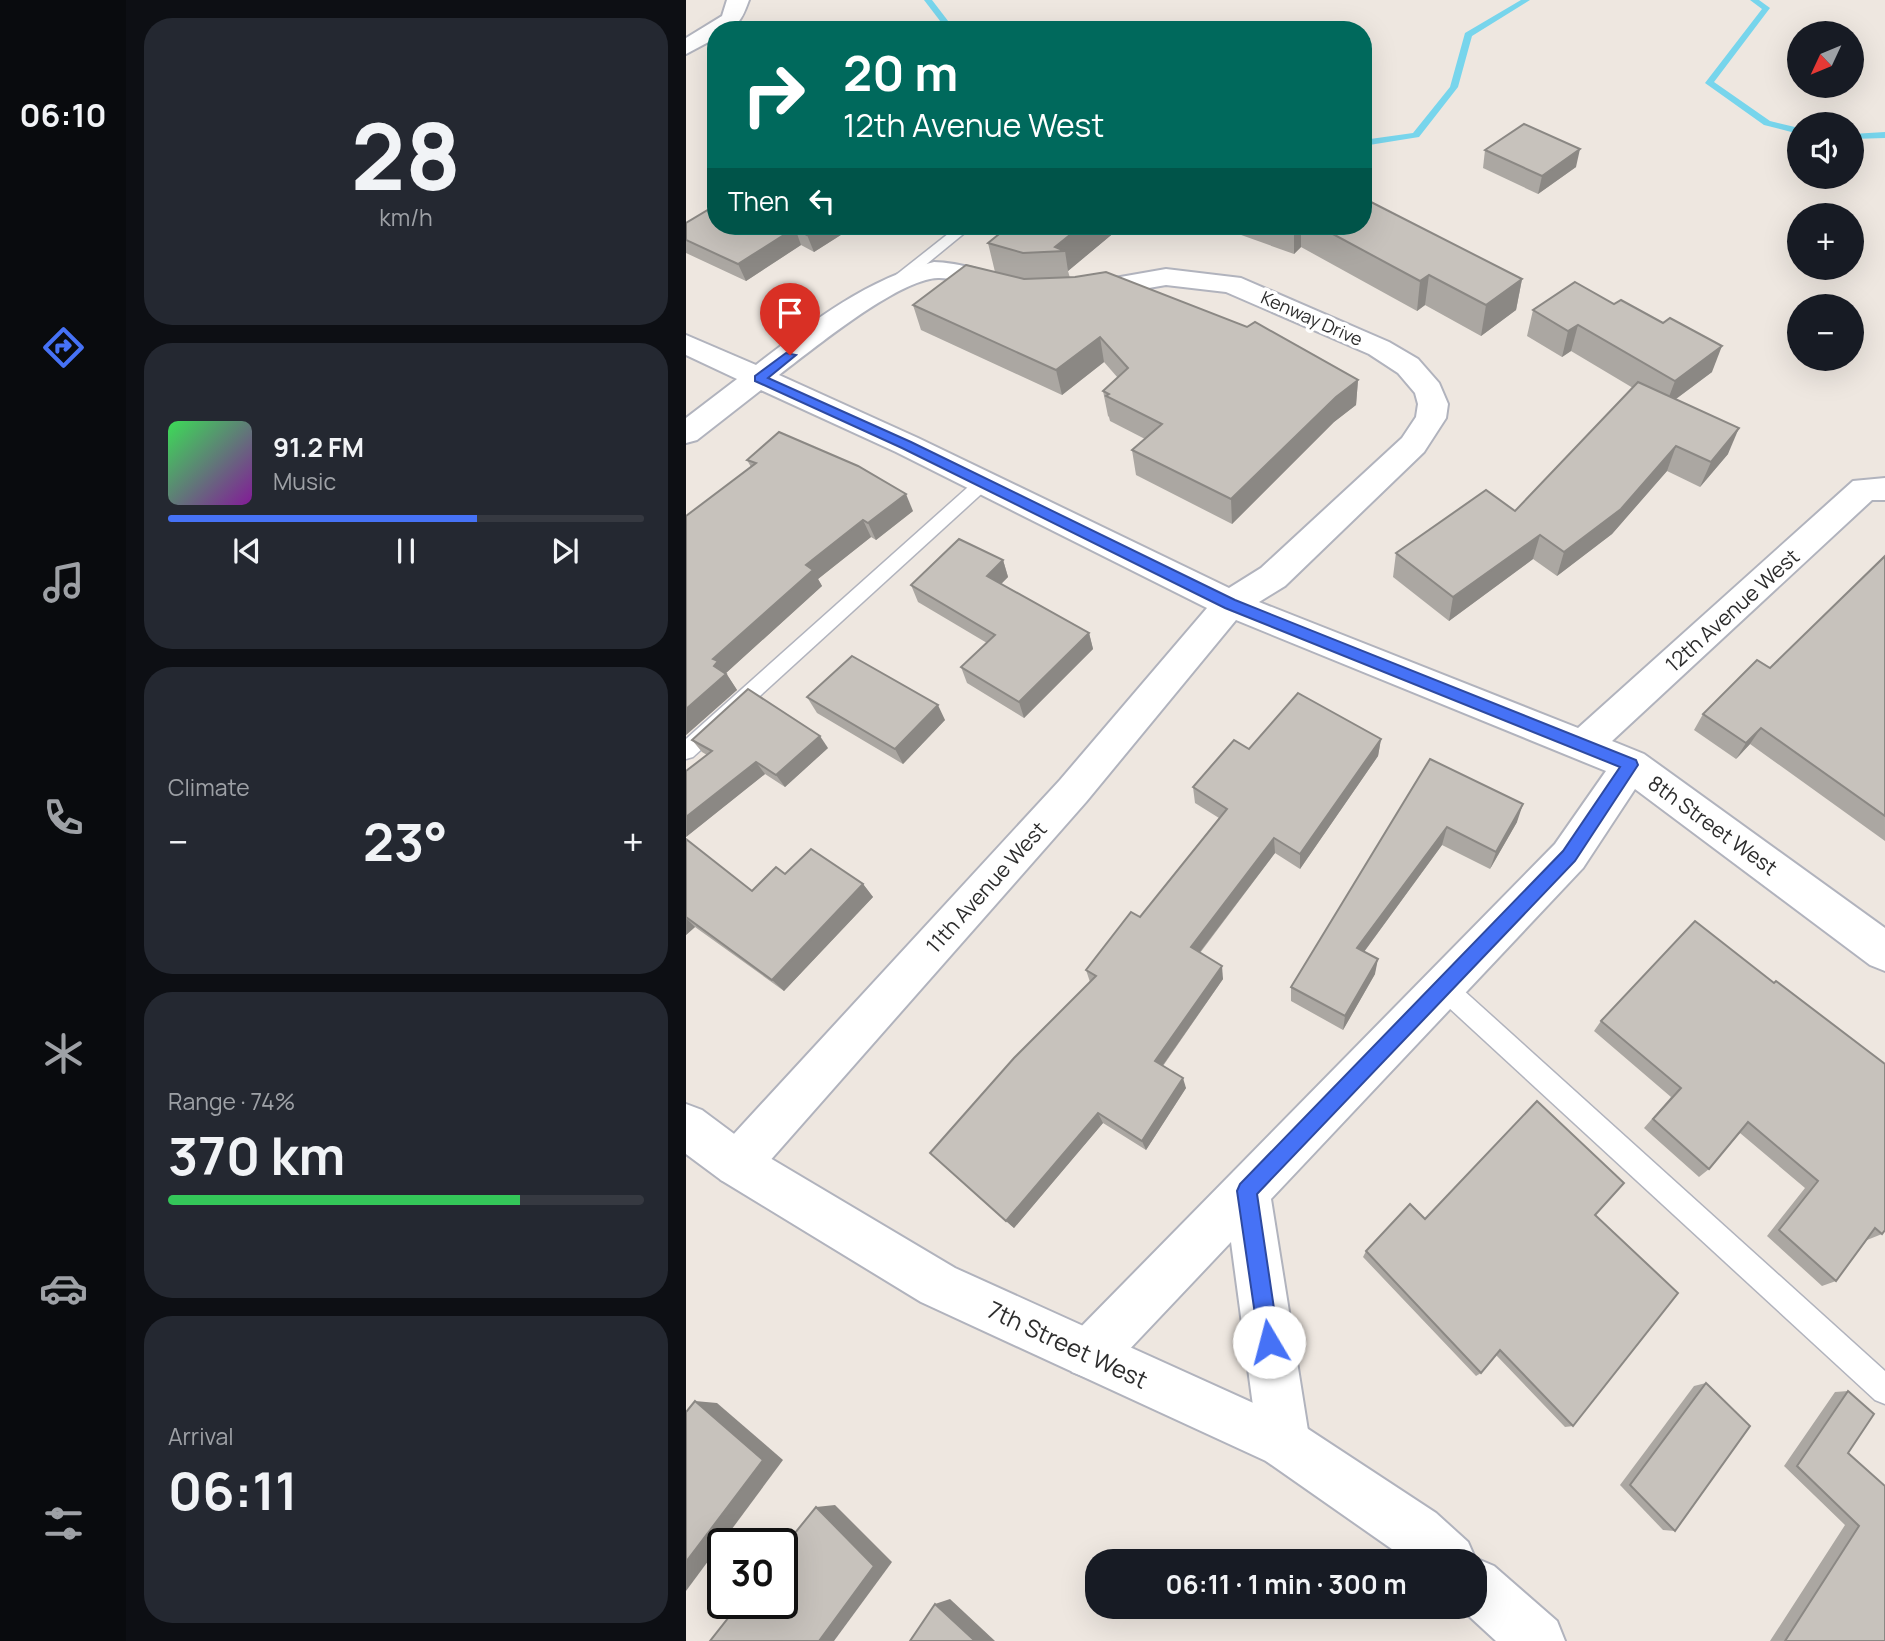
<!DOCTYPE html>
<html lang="en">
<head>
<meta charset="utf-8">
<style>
	body { margin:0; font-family:Manrope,sans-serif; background:#242831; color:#f1f3f6; height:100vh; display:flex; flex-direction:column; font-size:26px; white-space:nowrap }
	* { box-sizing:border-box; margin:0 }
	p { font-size:23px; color:#9ea1a6 }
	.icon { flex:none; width:38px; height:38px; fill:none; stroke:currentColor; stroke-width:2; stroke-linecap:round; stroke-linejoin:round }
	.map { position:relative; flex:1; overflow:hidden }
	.sheet { display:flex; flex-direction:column; gap:18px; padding:18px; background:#0d0f14; width:560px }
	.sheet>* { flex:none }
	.hud { position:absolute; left:21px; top:21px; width:665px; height:214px; border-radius:28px; box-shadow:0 7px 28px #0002; background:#00695c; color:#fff; overflow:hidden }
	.needle { width:46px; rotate:226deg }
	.fabs { position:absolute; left:1101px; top:21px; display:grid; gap:14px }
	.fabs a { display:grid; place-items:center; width:77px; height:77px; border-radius:50%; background:#171b24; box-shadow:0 7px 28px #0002; font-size:35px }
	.speed { position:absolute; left:21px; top:1528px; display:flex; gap:14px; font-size:35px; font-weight:700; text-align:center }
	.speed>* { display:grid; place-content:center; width:91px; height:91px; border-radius:50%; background:#171b24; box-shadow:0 7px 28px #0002; line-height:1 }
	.speed .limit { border:4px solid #111; border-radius:10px; background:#fff; color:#111 }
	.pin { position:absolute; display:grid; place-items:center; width:60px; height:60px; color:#fff; margin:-72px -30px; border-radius:50% 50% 50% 0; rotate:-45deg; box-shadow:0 0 7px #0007 }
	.pin .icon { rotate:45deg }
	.me { position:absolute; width:77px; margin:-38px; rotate:352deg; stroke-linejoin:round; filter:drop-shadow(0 0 5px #0008) }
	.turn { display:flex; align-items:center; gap:24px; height:147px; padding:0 21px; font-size:32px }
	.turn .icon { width:91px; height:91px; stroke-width:2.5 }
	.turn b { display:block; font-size:49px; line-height:60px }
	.then { display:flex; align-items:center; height:66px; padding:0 21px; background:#0003; gap:14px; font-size:26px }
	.big { font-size:52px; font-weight:700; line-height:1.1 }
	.sheet .widget { flex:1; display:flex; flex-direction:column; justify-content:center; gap:10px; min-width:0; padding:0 24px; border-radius:28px; background:#242831 }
	.sheet .dial { align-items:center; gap:0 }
	.dial b { font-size:91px; line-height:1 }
	.song { display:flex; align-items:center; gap:21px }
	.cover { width:84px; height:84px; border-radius:10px; background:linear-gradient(135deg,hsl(130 70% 55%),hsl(290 70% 35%)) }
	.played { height:7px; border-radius:4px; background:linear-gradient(90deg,#4672f6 65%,#363941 65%) }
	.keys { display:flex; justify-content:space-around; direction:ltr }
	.heat { display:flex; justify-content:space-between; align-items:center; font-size:38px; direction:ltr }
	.charge { height:10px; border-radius:5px; background:linear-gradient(90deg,#34c759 74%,#363941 0) }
	.trip { position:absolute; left:399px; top:1549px; width:402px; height:70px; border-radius:28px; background:#171b24; box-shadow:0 7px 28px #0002; font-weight:700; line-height:70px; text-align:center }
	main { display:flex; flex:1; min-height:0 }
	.tab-bar { display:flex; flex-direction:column; width:126px; justify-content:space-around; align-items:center; background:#090b0e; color:#9ea1a6 }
	.tab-bar .icon { width:49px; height:49px }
	.tab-bar .on { color:#4672f6 }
	.tab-bar b { font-size:32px; color:#f1f3f6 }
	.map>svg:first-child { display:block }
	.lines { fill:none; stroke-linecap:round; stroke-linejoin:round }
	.stream { fill:#77d5ec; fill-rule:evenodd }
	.service-casing { stroke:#b1b3bd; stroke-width:3 }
	.minor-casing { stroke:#b1b3bd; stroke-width:4 }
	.tertiary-casing { stroke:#b1b3bd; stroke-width:4 }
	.service { fill:#fff; fill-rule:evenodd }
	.minor { fill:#fff; fill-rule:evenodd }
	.tertiary { fill:#fff; fill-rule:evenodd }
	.wall { fill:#aba7a2 }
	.shaded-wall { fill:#8b8884 }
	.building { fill:#c7c2bc; stroke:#8b8884; stroke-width:2 }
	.route { fill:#4672f6; stroke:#2e4aa0; stroke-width:2 }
	.labels { text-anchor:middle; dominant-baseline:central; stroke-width:7; stroke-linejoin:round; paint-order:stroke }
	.far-street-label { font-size:18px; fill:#2d2d2d; stroke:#fff }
	.street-label { font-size:21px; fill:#2d2d2d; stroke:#fff }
	.near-street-label { font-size:24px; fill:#2d2d2d; stroke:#fff }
</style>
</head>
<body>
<main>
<nav class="tab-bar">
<b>06:10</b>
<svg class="icon on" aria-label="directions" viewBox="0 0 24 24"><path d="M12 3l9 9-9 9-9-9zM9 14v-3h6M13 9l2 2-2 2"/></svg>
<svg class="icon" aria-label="music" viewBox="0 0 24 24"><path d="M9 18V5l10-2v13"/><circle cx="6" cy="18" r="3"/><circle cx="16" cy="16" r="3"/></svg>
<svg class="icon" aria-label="phone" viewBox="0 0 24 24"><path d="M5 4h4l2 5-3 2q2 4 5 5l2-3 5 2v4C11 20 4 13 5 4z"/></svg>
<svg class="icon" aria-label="climate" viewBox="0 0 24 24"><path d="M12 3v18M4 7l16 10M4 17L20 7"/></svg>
<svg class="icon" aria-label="car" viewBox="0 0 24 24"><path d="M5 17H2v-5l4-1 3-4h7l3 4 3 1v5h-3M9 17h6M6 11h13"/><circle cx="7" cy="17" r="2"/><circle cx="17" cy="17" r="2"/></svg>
<svg class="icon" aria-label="filters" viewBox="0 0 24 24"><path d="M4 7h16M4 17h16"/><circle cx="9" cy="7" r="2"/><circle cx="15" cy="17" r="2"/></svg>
</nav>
<section class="sheet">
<div class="widget dial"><b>28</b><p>km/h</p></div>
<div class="widget">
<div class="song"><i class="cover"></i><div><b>91.2 FM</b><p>Music</p></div></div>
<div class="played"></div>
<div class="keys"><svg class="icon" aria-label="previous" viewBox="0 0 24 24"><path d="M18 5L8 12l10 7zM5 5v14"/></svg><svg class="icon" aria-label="pause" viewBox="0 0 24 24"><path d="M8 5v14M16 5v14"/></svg><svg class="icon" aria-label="next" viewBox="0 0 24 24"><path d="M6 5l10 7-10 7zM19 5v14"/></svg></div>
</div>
<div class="widget"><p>Climate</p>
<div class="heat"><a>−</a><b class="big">23°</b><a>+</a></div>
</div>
<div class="widget"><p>Range · 74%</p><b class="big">370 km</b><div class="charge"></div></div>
<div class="widget"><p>Arrival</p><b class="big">06:11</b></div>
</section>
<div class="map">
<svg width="1199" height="1641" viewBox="0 0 1199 1641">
	<rect width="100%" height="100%" fill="#eee7e0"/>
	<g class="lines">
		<g class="stream">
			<polygon points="238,0 246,0 269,30 261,30"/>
			<polygon points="835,0 844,0 786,36 772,87 733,137 677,146 677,140 727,133 764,87 779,33"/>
			<polygon points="1064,0 1073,0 1084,8 1028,82 1084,121 1113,128 1113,134 1078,125 1019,83 1076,9"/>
			<polygon points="1199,132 1199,138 1166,139 1166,134"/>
		</g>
		<g class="service-casing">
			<g id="service">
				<polygon points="272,226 287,226 220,281 210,281 210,275"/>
				<polygon points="297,477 306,483 303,487 7,757 0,759 0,739 291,479"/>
				<polygon points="757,976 765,979 1199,1371 1199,1404 1189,1400 749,995 746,987 749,979"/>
			</g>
		</g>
		<g class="minor-casing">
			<g id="minor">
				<path d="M 41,0 L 63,0 C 56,19 52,30 30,30 L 30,38 L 0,54 L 0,38 L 36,16 Z"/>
				<path d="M 248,262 C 268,262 322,274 333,290 L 329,296 C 302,302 279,277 252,278 C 212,279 126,350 93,375 L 232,438 L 543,588 L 575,568 L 716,438 L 730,417 L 732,404 L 729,393 L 712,373 L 683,354 L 540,292 L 480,285 L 393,300 L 383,298 L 379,292 L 383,286 L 480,269 L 555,278 L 703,342 L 732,359 L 753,383 L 762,404 L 760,418 L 738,452 L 599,586 L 573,602 L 892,728 L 1167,481 L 1199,478 L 1199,500 L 1186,500 L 926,741 L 958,754 L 1199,928 L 1199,971 L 1184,965 L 949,789 L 897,868 L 585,1199 L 624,1443 L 616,1461 L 598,1469 L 580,1461 L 572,1443 L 545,1242 L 422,1372 L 404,1379 L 386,1372 L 379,1354 L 386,1336 L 869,844 L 920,771 L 550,620 L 400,802 L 67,1180 L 51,1187 L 35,1180 L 28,1164 L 35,1148 L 374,780 L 521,608 L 210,452 L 75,390 L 11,440 L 0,443 L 0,418 L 51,379 L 0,355 L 0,335 L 70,365 C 124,323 181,279 248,262 Z"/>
			</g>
		</g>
		<g class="tertiary-casing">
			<polygon id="tertiary" points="0,1104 16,1110 67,1148 269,1268 616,1425 750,1513 782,1542 789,1558 808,1566 871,1621 879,1641 810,1641 772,1606 789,1606 789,1561 723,1561 580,1461 235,1302 35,1180 0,1154"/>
		</g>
		<use href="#service" class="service"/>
		<use href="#minor" class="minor"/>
		<use href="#tertiary" class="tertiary"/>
	</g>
	<g class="wall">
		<polygon points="799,150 890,167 852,194 797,168"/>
		<polygon points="0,223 30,226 169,226 128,252 115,245 60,281 0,253"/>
		<polygon points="323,226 436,226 382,271 384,278 672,380 670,405 648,422 546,524 450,475 446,450 459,439 424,421 423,417 422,416 417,391 432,378 418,362 376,395 235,330 227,305 309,272 302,243"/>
		<polygon points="530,226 677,226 836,279 830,310 795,336 739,305 731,311 615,247 608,254"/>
		<polygon points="889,282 1026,372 990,399 1042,454 1014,487 981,471 926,534 871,576 847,559 763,621 707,577 710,553 829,511 947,388 885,351 876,357 841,336 847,310"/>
		<polygon points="61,460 227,511 190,540 185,537 132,579 136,586 40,673 51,690 0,735 0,516 65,467"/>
		<polygon points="1199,556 1199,841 1064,744 1050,759 1008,730 1017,714 1084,668"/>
		<polygon points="317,560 322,577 315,584 403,633 407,649 338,718 281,683 275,667 301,643 232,602 225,585"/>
		<polygon points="121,697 259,720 217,764 131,713"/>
		<polygon points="695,739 692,756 614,869 589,853 514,953 537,979 477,1066 500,1088 460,1150 417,1123 328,1228 244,1153 404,982 400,970 454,917 533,818 509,803 507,787 563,749"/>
		<polygon points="6,740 142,748 99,787 79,774 0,837 0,771 21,755 16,752"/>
		<polygon points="744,759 831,822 804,869 756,845 678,952 689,974 657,1030 605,1001 605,987"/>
		<polygon points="0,839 66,891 99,874 177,884 187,897 98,991 9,927 0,935"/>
		<polygon points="1009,921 1196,1234 1181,1240 1150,1281 1136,1286 1081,1236 1119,1188 1054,1133 1023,1169 1013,1177 958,1128 985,1097 908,1031 915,1021"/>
		<polygon points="909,1215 887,1426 879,1427 810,1355 795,1373 790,1376 677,1257 680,1251 739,1219"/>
		<polygon points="1020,1383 989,1531 977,1530 934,1485 1008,1386"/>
		<polygon points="1162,1391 1162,1453 1199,1641 1084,1641 1159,1525 1098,1466 1149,1392"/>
	</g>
	<g class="shaded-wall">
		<polygon points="894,149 890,167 852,194 856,176"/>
		<polygon points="136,226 169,226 128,252 121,235"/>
		<polygon points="395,226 436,226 382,271 379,251 369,247"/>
		<polygon points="608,226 615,226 615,247 608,254"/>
		<polygon points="109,228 115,245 60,281 52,264"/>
		<polygon points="743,275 739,305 731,311 734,281"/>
		<polygon points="836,279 830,310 795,336 800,305"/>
		<polygon points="892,325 885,351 876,357 882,331"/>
		<polygon points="414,337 418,362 376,395 370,370"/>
		<polygon points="1036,346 1026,372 979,407 989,381"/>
		<polygon points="672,380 670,405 648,422 546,524 545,499 650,397"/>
		<polygon points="1053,428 1042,454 1014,487 1025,462"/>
		<polygon points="990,446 981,471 926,534 871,576 878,552"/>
		<polygon points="220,494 227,511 190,540 182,523"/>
		<polygon points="177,520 185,537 132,579 136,586 40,673 51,690 0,735 0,709 28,666 27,659 120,565"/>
		<polygon points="854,535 847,559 763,621 767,597"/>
		<polygon points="317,560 322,577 306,593 301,576"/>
		<polygon points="403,633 407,649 338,718 333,702"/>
		<polygon points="252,705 259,720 217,764 209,749"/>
		<polygon points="1075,728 1064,744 1050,759 1060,743"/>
		<polygon points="134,736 142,748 99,787 90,775"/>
		<polygon points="695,739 692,756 614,869 614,854"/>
		<polygon points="70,762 79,774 0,837 0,817"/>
		<polygon points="837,804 831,822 804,869 810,852"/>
		<polygon points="761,827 756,845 669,964 671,948"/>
		<polygon points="588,838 589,853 507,961 505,947"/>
		<polygon points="177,884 187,897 98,991 86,980"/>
		<polygon points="0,918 9,927 0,935"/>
		<polygon points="692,959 689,974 657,1030 659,1016"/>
		<polygon points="536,966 537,979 472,1072 469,1061"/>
		<polygon points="497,1078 500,1088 460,1150 456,1141"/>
		<polygon points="412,1113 417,1123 328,1228 320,1221"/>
		<polygon points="9,1401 31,1403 97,1460 0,1591 0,1562"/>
		<polygon points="149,1505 206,1562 148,1641 133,1641 130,1507"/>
		<polygon points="264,1599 309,1641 289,1641 249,1604"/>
	</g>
	<g class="building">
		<polygon points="838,124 894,149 856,176 799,150"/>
		<polygon points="677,199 685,202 836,279 800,305 743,275 734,281 632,226 677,226"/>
		<polygon points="30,205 30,226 136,226 121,235 109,228 52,264 0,240 0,223"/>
		<polygon points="323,226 395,226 369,247 379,251 337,253 302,243"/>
		<polygon points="280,265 338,279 389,277 420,272 561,327 569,322 672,380 650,397 545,499 446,450 476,424 420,396 423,394 417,391 442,368 414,337 370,370 227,305"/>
		<polygon points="889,282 928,304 935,300 977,323 984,318 1036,346 989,381 892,325 882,331 847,310"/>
		<polygon points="952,382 1053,428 1025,462 990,446 935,509 878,552 854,535 767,597 710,553 800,490 829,511"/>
		<polygon points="93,432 172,466 220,494 182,523 177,520 120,565 127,570 27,659 32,661 28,666 40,674 0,709 0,516 70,463 61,460"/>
		<polygon points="273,539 317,560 301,576 403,633 333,702 275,667 309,635 225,585"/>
		<polygon points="1199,556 1199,816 1075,728 1060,743 1017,714 1071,660 1084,668"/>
		<polygon points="166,656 252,705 209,749 121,697"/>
		<polygon points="62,689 134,736 90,775 70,762 0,817 0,771 26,751 6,740"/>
		<polygon points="612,693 695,739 614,854 588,838 505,947 536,966 469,1061 497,1078 456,1141 412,1113 320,1221 244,1153 328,1058 410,976 400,970 445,912 454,917 541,809 507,787 548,740 563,749"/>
		<polygon points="744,759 837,804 810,852 761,827 671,948 692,959 659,1016 605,987"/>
		<polygon points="0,839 66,891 90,867 99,874 125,849 177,884 86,980 0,917"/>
		<polygon points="1009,921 1088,983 1090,981 1199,1064 1199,1230 1196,1234 1189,1228 1150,1281 1093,1230 1132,1181 1062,1122 1023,1169 967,1119 995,1088 915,1021"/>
		<polygon points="851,1101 938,1183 909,1215 992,1293 887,1426 814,1350 795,1373 680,1251 724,1204 739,1219"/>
		<polygon points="1020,1383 1064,1426 989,1531 944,1485"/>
		<polygon points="1162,1391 1188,1414 1162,1453 1199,1486 1199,1641 1099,1641 1173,1526 1111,1466"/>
		<polygon points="9,1401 77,1460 0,1562 0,1412"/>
		<polygon points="130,1507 188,1566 133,1641 24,1641 54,1603 96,1603 96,1549"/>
		<polygon points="249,1604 289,1641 224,1641"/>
	</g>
	<polygon class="route" points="100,353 110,355 82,378 225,442 549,600 950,760 952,765 889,861 571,1194 593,1342 590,1349 583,1352 576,1349 573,1342 551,1191 554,1184 877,851 934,767 539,608 216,448 69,381 69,376"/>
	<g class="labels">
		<g class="far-street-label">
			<text transform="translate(626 318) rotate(24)">Kenway Drive</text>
		</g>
		<g class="street-label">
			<text transform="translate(1046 610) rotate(-42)">12th Avenue West</text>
			<text transform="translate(1027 825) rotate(36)">8th Street West</text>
			<text transform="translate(300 887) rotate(-48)">11th Avenue West</text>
		</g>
		<g class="near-street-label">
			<text transform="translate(382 1344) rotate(25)">7th Street West</text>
		</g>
	</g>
</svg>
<div class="fabs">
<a><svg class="needle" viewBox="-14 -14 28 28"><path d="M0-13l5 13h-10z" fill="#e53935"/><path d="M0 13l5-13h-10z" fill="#9ea1a6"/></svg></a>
<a><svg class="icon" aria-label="sound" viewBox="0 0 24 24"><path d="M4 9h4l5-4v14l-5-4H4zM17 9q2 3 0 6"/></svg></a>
<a>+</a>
<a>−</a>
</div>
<div class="speed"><div class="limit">30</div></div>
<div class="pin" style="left:104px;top:355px;background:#d93025"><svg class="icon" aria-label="arrive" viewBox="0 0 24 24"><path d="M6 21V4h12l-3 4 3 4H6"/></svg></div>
<svg class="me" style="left:583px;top:1342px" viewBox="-20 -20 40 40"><circle r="19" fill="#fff"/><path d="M0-13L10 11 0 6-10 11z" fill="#4672f6"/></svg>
<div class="trip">06:11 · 1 min · 300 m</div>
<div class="hud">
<div class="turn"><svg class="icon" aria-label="right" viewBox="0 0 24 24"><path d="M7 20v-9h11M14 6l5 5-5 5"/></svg><div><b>20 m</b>12th Avenue West</div></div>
<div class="then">Then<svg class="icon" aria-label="left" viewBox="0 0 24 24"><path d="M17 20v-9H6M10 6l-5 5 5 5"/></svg></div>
</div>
</div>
</main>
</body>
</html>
